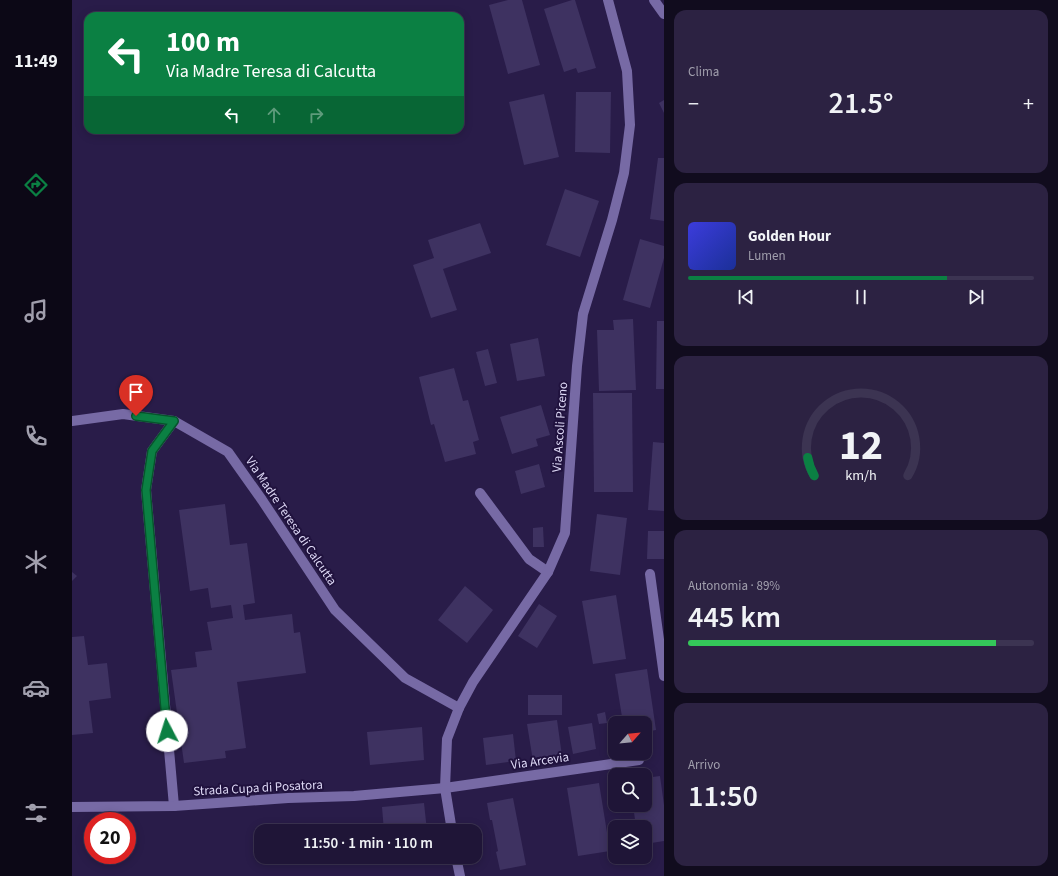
<!DOCTYPE html>
<html lang="it">
<head>
<meta charset="utf-8">
<style>
	body { margin:0; font-family:"Source Sans 3",sans-serif; background:#2c2242; color:#f1f3f6; height:100vh; display:flex; flex-direction:column; font-size:15px; white-space:nowrap }
	* { box-sizing:border-box; margin:0 }
	p { font-size:13px; color:#a19fad }
	.icon { flex:none; width:22px; height:22px; fill:none; stroke:currentColor; stroke-width:2; stroke-linecap:round; stroke-linejoin:round }
	.map { position:relative; flex:1; overflow:hidden }
	.panel { display:flex; flex-direction:column; gap:10px; padding:10px; background:#110c1e; width:394px }
	.panel>* { flex:none }
	.guide { position:absolute; left:12px; top:12px; width:380px; height:122px; border-radius:12px; box-shadow:0 2px 10px #0003,0 0 0 1px #3c3452; background:#0b8043; color:#fff; overflow:hidden }
	.needle { width:26px; rotate:63deg }
	.fabs { position:absolute; left:536px; top:716px; display:grid; gap:8px }
	.fabs a { display:grid; place-items:center; width:44px; height:44px; border-radius:8px; background:#1f1537; box-shadow:0 2px 10px #0003,0 0 0 1px #3c3452; font-size:20px }
	.speed { position:absolute; left:12px; top:812px; display:flex; gap:8px; font-size:20px; font-weight:700; text-align:center }
	.speed>* { display:grid; place-content:center; width:52px; height:52px; border-radius:50%; background:#1f1537; box-shadow:0 2px 10px #0003,0 0 0 1px #3c3452; line-height:1 }
	.speed .limit { border:6px solid #d22; background:#fff; color:#111 }
	.pin { position:absolute; display:grid; place-items:center; width:34px; height:34px; color:#fff; margin:-41px -17px; border-radius:50% 50% 50% 0; rotate:-45deg; box-shadow:0 0 4px #0007 }
	.pin .icon { rotate:45deg }
	.me { position:absolute; width:44px; margin:-22px; rotate:355deg; stroke-linejoin:round; filter:drop-shadow(0 0 3px #0008) }
	.turn { display:flex; align-items:center; gap:14px; height:84px; padding:0 16px; font-size:18px }
	.turn .icon { width:52px; height:52px; stroke-width:2.5 }
	.turn b { display:block; font-size:28px; line-height:34px }
	.lanes { display:flex; align-items:center; height:38px; padding:0 16px; background:#0003; justify-content:center; gap:20px; direction:ltr }
	.lanes .off { opacity:.35 }
	.big { font-size:30px; font-weight:600; line-height:1.1 }
	.panel .widget { flex:1; display:flex; flex-direction:column; justify-content:center; gap:6px; min-width:0; padding:0 14px; border-radius:12px; background:#2c2242 }
	.panel .dial { align-items:center; gap:0 }
	.dial svg { height:104px; overflow:visible; fill:none; stroke:#3c3452; stroke-width:7; stroke-linecap:round; text-anchor:middle }
	.dial text { fill:#f1f3f6; stroke:none }
	.song { display:flex; align-items:center; gap:12px }
	.cover { width:48px; height:48px; border-radius:6px; background:linear-gradient(135deg,hsl(240 70% 55%),hsl(230 70% 35%)) }
	.played { height:4px; border-radius:2px; background:linear-gradient(90deg,#0b8043 75%,#3c3452 75%) }
	.keys { display:flex; justify-content:space-around; direction:ltr }
	.heat { display:flex; justify-content:space-between; align-items:center; font-size:22px; direction:ltr }
	.charge { height:6px; border-radius:3px; background:linear-gradient(90deg,#34c759 89%,#3c3452 0) }
	.trip { position:absolute; left:182px; top:824px; width:228px; height:40px; border-radius:12px; background:#1f1537; box-shadow:0 2px 10px #0003,0 0 0 1px #3c3452; font-weight:600; line-height:40px; text-align:center }
	main { display:flex; flex:1; min-height:0 }
	.dock { display:flex; flex-direction:column; width:72px; justify-content:space-around; align-items:center; background:#0c0816; color:#a19fad }
	.dock .icon { width:28px; height:28px }
	.dock .active { color:#0b8043 }
	.dock b { font-size:18px; color:#f1f3f6 }
	.map>svg:first-child { display:block }
	.building { fill:#3e3261 }
	.lines { fill:none; stroke-linecap:round; stroke-linejoin:round }
	.minor { stroke:#776aa5; stroke-width:10 }
	.route-casing { stroke:#07532c; stroke-width:10 }
	.route { stroke:#0b8043; stroke-width:7 }
	.labels { text-anchor:middle; dominant-baseline:central; stroke-width:4; stroke-linejoin:round; paint-order:stroke }
	.street-label { font-size:13px; fill:#ded9f6; stroke:#20123e }
</style>
</head>
<body>
<main>
<nav class="dock">
<b>11:49</b>
<svg class="icon active" aria-label="directions" viewBox="0 0 24 24"><path d="M12 3l9 9-9 9-9-9zM9 14v-3h6M13 9l2 2-2 2"/></svg>
<svg class="icon" aria-label="music" viewBox="0 0 24 24"><path d="M9 18V5l10-2v13"/><circle cx="6" cy="18" r="3"/><circle cx="16" cy="16" r="3"/></svg>
<svg class="icon" aria-label="phone" viewBox="0 0 24 24"><path d="M5 4h4l2 5-3 2q2 4 5 5l2-3 5 2v4C11 20 4 13 5 4z"/></svg>
<svg class="icon" aria-label="climate" viewBox="0 0 24 24"><path d="M12 3v18M4 7l16 10M4 17L20 7"/></svg>
<svg class="icon" aria-label="car" viewBox="0 0 24 24"><path d="M5 17H2v-5l4-1 3-4h7l3 4 3 1v5h-3M9 17h6M6 11h13"/><circle cx="7" cy="17" r="2"/><circle cx="17" cy="17" r="2"/></svg>
<svg class="icon" aria-label="filters" viewBox="0 0 24 24"><path d="M4 7h16M4 17h16"/><circle cx="9" cy="7" r="2"/><circle cx="15" cy="17" r="2"/></svg>
</nav>
<div class="map">
<svg width="592" height="876" viewBox="0 0 592 876">
	<rect width="100%" height="100%" fill="#291c49"/>
	<g class="building">
		<polygon points="436,0 450,0 468,65 436,74 417,5"/>
		<polygon points="500,0 503,0 524,68 506,73 504,68 492,72 472,9"/>
		<polygon points="504,92 539,92 538,153 503,152"/>
		<polygon points="472,94 487,157 452,165 437,102"/>
		<polygon points="592,100 592,113 587,103"/>
		<polygon points="586,158 592,158 592,221 578,219"/>
		<polygon points="493,189 527,201 508,257 474,245"/>
		<polygon points="408,223 419,253 371,269 385,310 359,318 341,265 362,258 356,240"/>
		<polygon points="568,239 592,246 592,258 578,308 551,300"/>
		<polygon points="561,319 564,390 527,391 525,330 542,330 541,320"/>
		<polygon points="585,321 592,321 592,389 584,389"/>
		<polygon points="466,338 473,376 445,381 438,344"/>
		<polygon points="416,349 425,383 413,386 404,352"/>
		<polygon points="382,368 391,401 396,400 407,440 401,442 404,454 373,462 362,424 359,425 347,377"/>
		<polygon points="521,393 560,393 561,492 522,492"/>
		<polygon points="469,405 478,435 464,439 466,446 440,454 428,417"/>
		<polygon points="581,442 592,443 592,511 576,510"/>
		<polygon points="467,464 473,487 449,494 443,471"/>
		<polygon points="153,504 158,545 175,543 183,603 171,605 173,620 220,614 222,633 228,632 234,673 165,682 174,748 153,751 154,758 112,763 99,670 125,667 123,652 140,650 135,622 161,618 159,605 139,608 136,588 118,591 107,510"/>
		<polygon points="525,514 555,518 548,575 518,571"/>
		<polygon points="471,527 472,547 461,547 461,528"/>
		<polygon points="576,531 592,531 592,559 575,559"/>
		<polygon points="0,572 5,576 0,581"/>
		<polygon points="393,586 421,610 395,643 366,620"/>
		<polygon points="544,595 554,659 521,664 510,601"/>
		<polygon points="467,604 485,616 465,648 446,636"/>
		<polygon points="12,636 16,665 35,663 39,698 17,701 21,733 0,735 0,637"/>
		<polygon points="575,669 584,730 573,732 573,723 551,723 543,674"/>
		<rect x="456" y="695" width="34" height="20"/>
		<polygon points="533,712 535,723 527,724 525,714"/>
		<polygon points="485,720 490,756 461,761 455,724"/>
		<polygon points="520,723 524,749 501,754 496,727"/>
		<polygon points="350,727 352,760 298,765 295,732"/>
		<polygon points="441,734 444,761 414,765 411,738"/>
		<polygon points="588,776 592,805 592,841 573,844 573,827 564,827 561,805 573,805 573,778"/>
		<polygon points="527,783 538,851 506,856 495,788"/>
		<polygon points="441,798 454,865 428,870 424,852 426,851 420,820 418,820 415,803"/>
		<polygon points="352,803 355,831 312,831 310,807"/>
		<polygon points="315,857 326,857 326,858 315,859"/>
	</g>
	<g class="lines">
		<g class="minor">
			<polyline points="582,0 592,14"/>
			<polyline points="0,421 51,414 102,421 156,452 190,500 263,610 333,678 387,708"/>
			<polyline points="102,421 80,451 74,490 102,806"/>
			<polyline points="408,493 457,559 476,572"/>
			<polyline points="578,574 592,676"/>
			<polyline points="0,807 102,806 216,798 282,796 373,788 567,760"/>
			<polyline points="380,831 373,788 375,739 387,708 401,682 476,572 493,533 505,366 511,314 540,220 552,173 558,125 555,71 536,0"/>
			<polyline points="384,857 388,876"/>
		</g>
	</g>
	<g class="lines">
		<g class="route-casing">
			<polyline id="route" points="64,416 102,421 80,451 74,490 95,731"/>
		</g>
		<use href="#route" class="route"/>
	</g>
	<g class="labels">
		<g class="street-label">
			<text transform="translate(488 427) rotate(-86)">Via Ascoli Piceno</text>
			<text transform="translate(219 521) rotate(56)">Via Madre Teresa di Calcutta</text>
			<text transform="translate(468 761) rotate(-8)">Via Arcevia</text>
			<text transform="translate(186 788) rotate(-3)">Strada Cupa di Posatora</text>
		</g>
	</g>
</svg>
<div class="fabs">
<a><svg class="needle" viewBox="-14 -14 28 28"><path d="M0-13l5 13h-10z" fill="#e53935"/><path d="M0 13l5-13h-10z" fill="#a19fad"/></svg></a>
<a><svg class="icon" aria-label="search" viewBox="0 0 24 24"><circle cx="10" cy="10" r="6"/><path d="M15 15l6 6"/></svg></a>
<a><svg class="icon" aria-label="layers" viewBox="0 0 24 24"><path d="M12 4l9 5-9 5-9-5zM3 14l9 5 9-5"/></svg></a>
</div>
<div class="speed"><div class="limit">20</div></div>
<div class="pin" style="left:64px;top:416px;background:#d93025"><svg class="icon" aria-label="arrive" viewBox="0 0 24 24"><path d="M6 21V4h12l-3 4 3 4H6"/></svg></div>
<svg class="me" style="left:95px;top:731px" viewBox="-20 -20 40 40"><circle r="19" fill="#fff"/><path d="M0-13L10 11 0 6-10 11z" fill="#0b8043"/></svg>
<div class="trip">11:50 · 1 min · 110 m</div>
<div class="guide">
<div class="turn"><svg class="icon" aria-label="left" viewBox="0 0 24 24"><path d="M17 20v-9H6M10 6l-5 5 5 5"/></svg><div><b>100 m</b>Via Madre Teresa di Calcutta</div></div>
<div class="lanes"><svg class="icon" aria-label="left" viewBox="0 0 24 24"><path d="M17 20v-9H6M10 6l-5 5 5 5"/></svg><svg class="icon off" aria-label="ahead" viewBox="0 0 24 24"><path d="M12 20V5M6 11l6-6 6 6"/></svg><svg class="icon off" aria-label="right" viewBox="0 0 24 24"><path d="M7 20v-9h11M14 6l5 5-5 5"/></svg></div>
</div>
</div>
<section class="panel">
<div class="widget"><p>Clima</p>
<div class="heat"><a>−</a><b class="big">21.5°</b><a>+</a></div>
</div>
<div class="widget">
<div class="song"><i class="cover"></i><div><b>Golden Hour</b><p>Lumen</p></div></div>
<div class="played"></div>
<div class="keys"><svg class="icon" aria-label="previous" viewBox="0 0 24 24"><path d="M18 5L8 12l10 7zM5 5v14"/></svg><svg class="icon" aria-label="pause" viewBox="0 0 24 24"><path d="M8 5v14M16 5v14"/></svg><svg class="icon" aria-label="next" viewBox="0 0 24 24"><path d="M6 5l10 7-10 7zM19 5v14"/></svg></div>
</div>
<div class="widget dial"><svg viewBox="0 0 100 80">
<path d="M14 69A42 42 0 1 1 86 69"/>
<path d="M14 69A42 42 0 0 1 9 55" stroke="#0b8043"/>
<text x="50" y="56" font-size="32" font-weight="700">12</text>
<text x="50" y="72" font-size="11">km/h</text>
</svg></div>
<div class="widget"><p>Autonomia · 89%</p><b class="big">445 km</b><div class="charge"></div></div>
<div class="widget"><p>Arrivo</p><b class="big">11:50</b></div>
</section>
</main>
</body>
</html>
